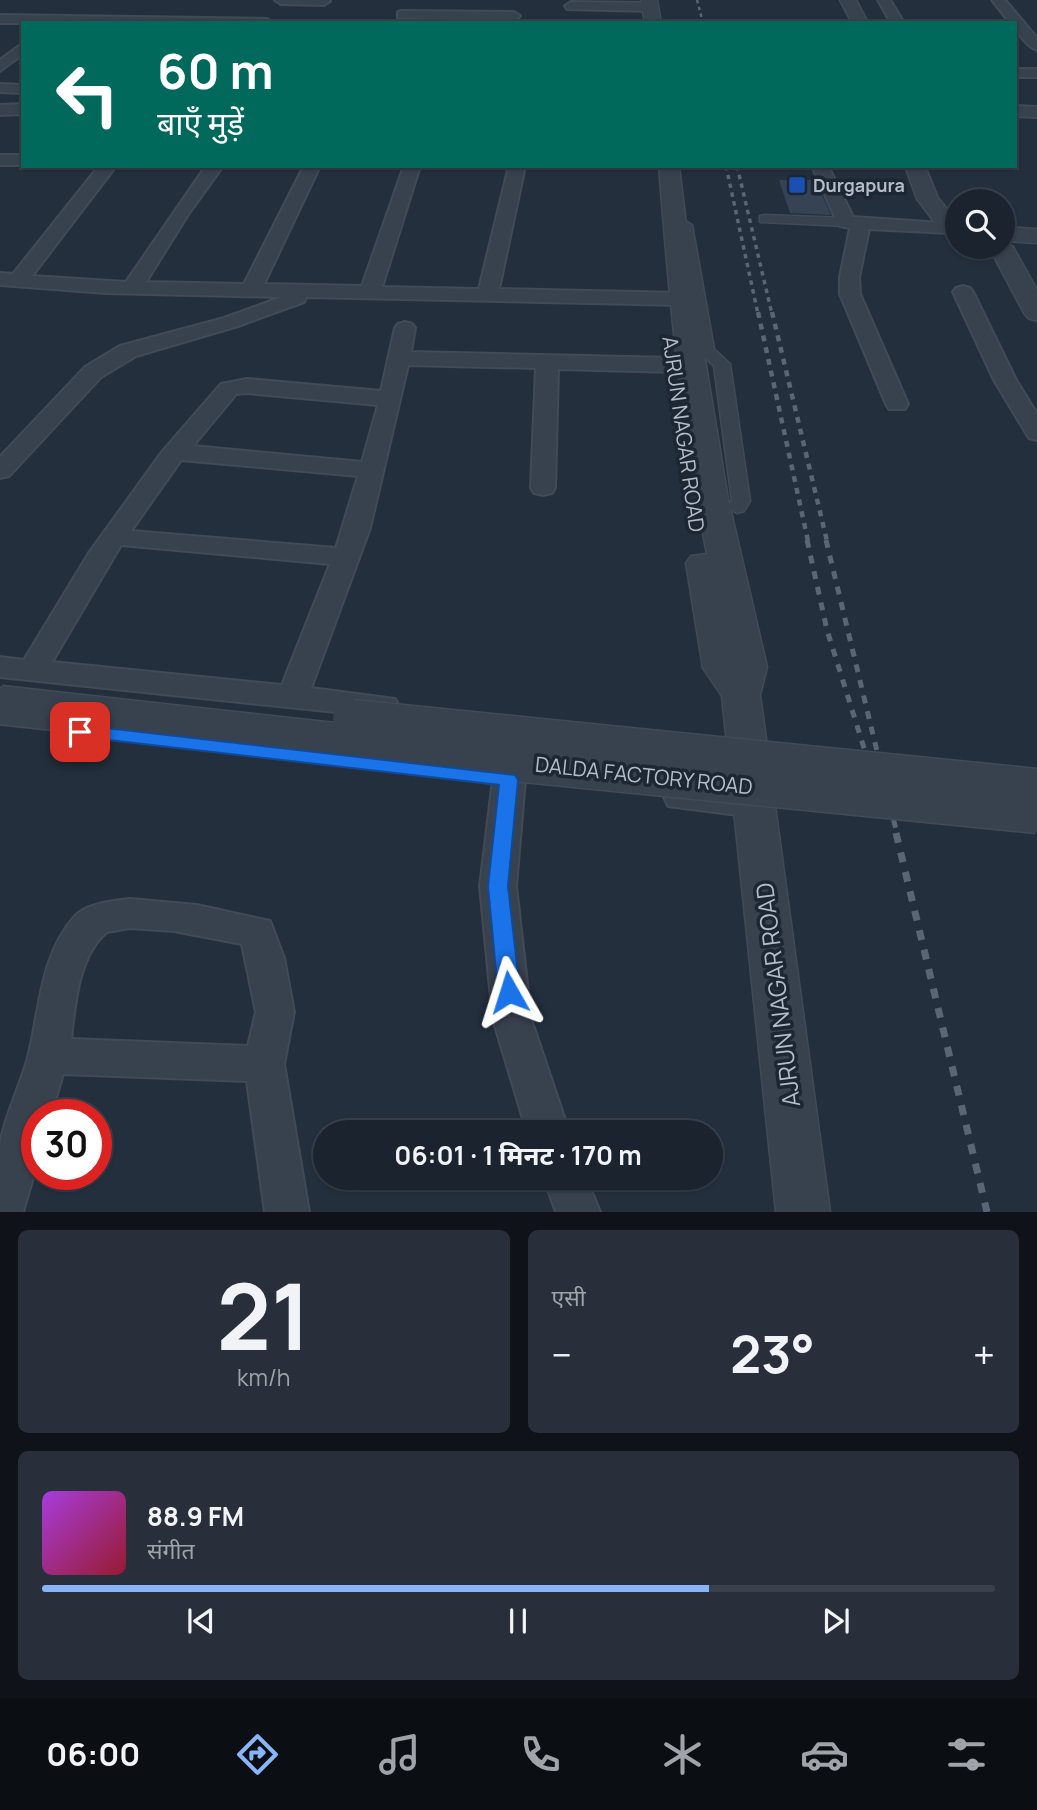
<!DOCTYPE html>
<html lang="hi">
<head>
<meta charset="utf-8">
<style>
	body { margin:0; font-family:Manrope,"Noto Sans Devanagari",sans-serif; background:#282f3a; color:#f1f3f6; height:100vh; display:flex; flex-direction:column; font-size:26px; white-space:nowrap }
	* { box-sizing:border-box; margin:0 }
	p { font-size:23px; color:#a0a4aa }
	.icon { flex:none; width:38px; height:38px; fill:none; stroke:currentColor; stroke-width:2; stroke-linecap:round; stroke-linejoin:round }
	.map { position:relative; height:1212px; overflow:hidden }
	.panel { display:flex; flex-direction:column; gap:18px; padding:18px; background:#0f1319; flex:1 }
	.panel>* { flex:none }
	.banner { position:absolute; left:21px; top:21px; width:996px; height:147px; border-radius:0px; box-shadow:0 2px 5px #0004,0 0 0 2px #39404a; background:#00695c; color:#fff; overflow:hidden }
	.controls { position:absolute; left:945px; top:189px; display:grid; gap:14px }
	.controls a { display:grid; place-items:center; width:70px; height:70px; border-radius:50%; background:#1b232e; box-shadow:0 2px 5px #0004,0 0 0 2px #39404a; font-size:35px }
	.speed { position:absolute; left:21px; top:1099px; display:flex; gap:14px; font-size:35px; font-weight:700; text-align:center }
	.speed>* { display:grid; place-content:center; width:91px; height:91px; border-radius:50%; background:#1b232e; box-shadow:0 2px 5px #0004,0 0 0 2px #39404a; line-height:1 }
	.speed .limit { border:10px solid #d22; background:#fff; color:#111 }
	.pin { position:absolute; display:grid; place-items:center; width:60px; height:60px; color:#fff; margin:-30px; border-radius:14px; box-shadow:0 4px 10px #0006 }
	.me { position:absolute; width:77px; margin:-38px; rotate:354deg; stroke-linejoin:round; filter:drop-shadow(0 0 5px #0008) }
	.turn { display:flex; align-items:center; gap:24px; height:147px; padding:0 21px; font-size:32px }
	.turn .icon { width:91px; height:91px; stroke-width:2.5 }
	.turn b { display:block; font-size:49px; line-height:60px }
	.big { font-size:52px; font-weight:700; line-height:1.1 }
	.panel .widget { flex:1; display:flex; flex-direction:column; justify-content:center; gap:10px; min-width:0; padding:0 24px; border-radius:10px; background:#282f3a }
	.panel .dial { align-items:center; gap:0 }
	.dial b { font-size:91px; line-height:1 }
	.song { display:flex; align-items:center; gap:21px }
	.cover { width:84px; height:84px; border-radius:10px; background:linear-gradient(135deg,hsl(280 70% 55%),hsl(350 70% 35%)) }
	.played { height:7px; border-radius:4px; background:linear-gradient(90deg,#8ab4f8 70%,#39404a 70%) }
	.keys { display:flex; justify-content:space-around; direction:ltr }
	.heat { display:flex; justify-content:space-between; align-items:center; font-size:38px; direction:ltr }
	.panel .tiles { flex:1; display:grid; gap:18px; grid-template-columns:1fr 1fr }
	.widget:last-child { grid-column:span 2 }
	.trip { position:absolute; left:313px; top:1120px; width:410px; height:70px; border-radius:35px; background:#1b232e; box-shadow:0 2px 5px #0004,0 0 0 2px #39404a; font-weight:700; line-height:70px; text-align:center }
	.menu { display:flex; height:112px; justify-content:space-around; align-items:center; background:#0b0e12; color:#a0a4aa }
	.menu .icon { width:49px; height:49px }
	.menu .current { color:#8ab4f8 }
	.menu b { font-size:32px; color:#f1f3f6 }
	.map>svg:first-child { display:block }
	.building { fill:#364354 }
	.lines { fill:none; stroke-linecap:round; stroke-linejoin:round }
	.pedestrian-casing { stroke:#414a57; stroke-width:3 }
	.minor-casing { stroke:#414a57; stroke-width:4 }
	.tertiary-casing { stroke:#414a57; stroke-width:3 }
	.pedestrian { fill:#38414e; fill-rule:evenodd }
	.minor { fill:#38414e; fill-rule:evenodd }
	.tertiary { fill:#38414e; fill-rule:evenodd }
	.rail-far4 { stroke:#5a6575; stroke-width:2.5; stroke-dasharray:3.5 3.5; stroke-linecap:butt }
	.rail-far3 { stroke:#5a6575; stroke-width:3.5; stroke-dasharray:4.5 4.5; stroke-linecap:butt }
	.rail-far2 { stroke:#5a6575; stroke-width:4.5; stroke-dasharray:6 6; stroke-linecap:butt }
	.rail-far1 { stroke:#5a6575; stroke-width:5; stroke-dasharray:8 8; stroke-linecap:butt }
	.rail { stroke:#5a6575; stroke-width:7; stroke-dasharray:10 10; stroke-linecap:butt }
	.tertiary-bridge-casing { stroke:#414a57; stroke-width:41; stroke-linecap:butt }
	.tertiary-bridge { stroke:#38414e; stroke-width:38 }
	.route { fill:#1a73e8; stroke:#114b97; stroke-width:2 }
	.transit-dot { fill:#1a4fb4; stroke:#1d2633; stroke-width:2.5 }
	.labels { text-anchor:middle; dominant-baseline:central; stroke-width:7; stroke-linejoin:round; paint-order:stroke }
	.far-poi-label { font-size:18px; font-weight:bold; fill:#b4bcc9; stroke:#1d2633; text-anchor:start }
	.street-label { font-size:21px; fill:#b4bcc9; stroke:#1d2633 }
	.near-street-label { font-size:24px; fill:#b4bcc9; stroke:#1d2633 }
</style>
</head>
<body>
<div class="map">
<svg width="1037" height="1212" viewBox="0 0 1037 1212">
	<rect width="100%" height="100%" fill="#242f3e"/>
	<polygon class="building" points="779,180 815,180 831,215 790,213"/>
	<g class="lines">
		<g class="pedestrian-casing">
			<g id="pedestrian">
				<polygon points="765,215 846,218 853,222 846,226 760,222 760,216"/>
				<polygon points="685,221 692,225 714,349 730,364 750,501 744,511 737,513 727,507 732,501 714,366 698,351 678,225"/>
			</g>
		</g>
		<g class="minor-casing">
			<g id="minor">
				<polygon points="275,0 329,0 330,1 324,5 281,4"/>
				<polygon points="878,0 890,0 904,23 891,23"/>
				<path d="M 992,0 L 1005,0 L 1037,38 L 1037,50 C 1028,47 1015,32 1015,23 L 1010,23 Z"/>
				<polygon points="571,2 650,3 656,7 650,11 567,9 565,6"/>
				<polygon points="402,11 514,12 520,16 514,20 398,18 398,12"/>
				<polygon points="0,15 267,19 273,23 0,23"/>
				<polygon points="23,43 23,54 0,71 0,60"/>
				<rect x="1015" y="69" width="22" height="8"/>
				<polygon points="0,84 23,85 23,93 0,92"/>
				<polygon points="23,104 23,114 0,115 0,105"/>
				<polygon points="1015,106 1037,107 1037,117 1015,116"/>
				<rect x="0" y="155" width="23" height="10"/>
				<polygon points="99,166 116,166 32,276 126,282 206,166 223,166 189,213 146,282 244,284 304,166 320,166 264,284 362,286 404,166 420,166 382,287 479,289 509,166 525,166 499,289 682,293 689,295 692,299 689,303 682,305 306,297 304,302 238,326 136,356 101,377 9,476 0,478 0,457 85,367 120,346 224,318 282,297 106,293 0,285 0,273 13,274"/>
				<polygon points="812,166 828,166 853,217 957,224 957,232 951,233 869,229 859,277 860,294 908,404 905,409 889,409 886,404 840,294 840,277 850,228 840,226 837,222"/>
				<polygon points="963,286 970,288 973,292 1016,380 1037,414 1037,440 1029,438 994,380 953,292 956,288"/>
				<path d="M 405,322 L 412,324 L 415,328 L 411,352 L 674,358 L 682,360 L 685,365 L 682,370 L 674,372 L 558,369 L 555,488 L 552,493 L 543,495 L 534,493 L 531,488 L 536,368 L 408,365 L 370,528 L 311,688 L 395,699 L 399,706 L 395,713 L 384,717 L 0,677 L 0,657 L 24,660 L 89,553 L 162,452 L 221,384 L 247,379 L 381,391 L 395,328 L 398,324 ZM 247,393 L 378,405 L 362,462 L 193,446 L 236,394 ZM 181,460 L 358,476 L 336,548 L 131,531 ZM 121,545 L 330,564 L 282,685 L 52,662 Z"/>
				<polygon points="509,768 520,772 525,780 516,886 531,1019 569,1132 527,1132 493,1019 480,886 493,780 498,772"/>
				<polygon points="680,785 754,793 766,796 771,805 766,814 754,817 668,806 664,797 668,788"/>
				<path d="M 130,899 L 197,905 L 270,921 L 284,958 L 294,1012 L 284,1064 L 309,1212 L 265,1212 L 247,1081 L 63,1074 L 51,1115 L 37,1115 L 37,1164 L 23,1212 L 0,1212 C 0,1191 0,1168 0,1147 C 3,1121 19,1088 27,1061 C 40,1013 39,956 75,916 C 87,903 114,901 130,899 ZM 130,928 L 174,931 L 242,944 L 256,1012 L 248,1046 L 71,1039 C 75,1005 78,956 107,932 Z"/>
				<polygon points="544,1178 586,1178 600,1212 556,1212"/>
			</g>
		</g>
		<g class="tertiary-casing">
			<g id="tertiary">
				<polygon points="641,0 657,0 661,23 645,23"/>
				<polygon points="840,0 856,0 868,23 852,23"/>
				<path d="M 659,166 L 679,166 L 695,299 L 728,499 L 767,667 L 760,695 L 830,1212 L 776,1212 L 722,696 L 703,668 L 686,563 L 691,556 L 707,554 C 681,426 669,296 659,166 Z"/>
				<polygon points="905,166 925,166 938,198 957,221 957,236 943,233 917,199"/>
				<polygon points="1003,227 1037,229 1037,243 1005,241 1013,247 1037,290 1037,321 1028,318 1024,313 989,247 1003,247"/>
			</g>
		</g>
		<use href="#pedestrian" class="pedestrian"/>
		<use href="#minor" class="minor"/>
		<use href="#tertiary" class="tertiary"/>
		<polyline class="rail-far4" points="697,0 703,23"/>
		<g class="rail-far3">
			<polyline points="726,166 758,314"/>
			<polyline points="737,166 772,314"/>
		</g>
		<g class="rail-far2">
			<polyline points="758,312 808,541"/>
			<polyline points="772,312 827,541"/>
		</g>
		<g class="rail-far1">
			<polyline points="807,540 827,630 875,783"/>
			<polyline points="826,540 897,834"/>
		</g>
		<polyline class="rail" points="896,833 987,1212"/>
		<g class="tertiary-bridge-casing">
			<g id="tertiary-bridge">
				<polyline points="0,705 515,762 1037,814"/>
				<polyline points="352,719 1037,788"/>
			</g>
		</g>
		<use href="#tertiary-bridge" class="tertiary-bridge"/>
	</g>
	<polygon class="route" points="80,725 515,775 518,780 508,886 520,992 517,999 509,1001 501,999 498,992 488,886 499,785 74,736 71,732 74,727"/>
	<rect class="transit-dot" x="788" y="176" width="18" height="18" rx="3.5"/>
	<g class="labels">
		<g class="far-poi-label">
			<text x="813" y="185">Durgapura</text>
		</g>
		<g class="street-label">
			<text transform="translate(684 434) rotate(82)">AJRUN NAGAR ROAD</text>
			<text transform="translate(644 775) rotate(6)">DALDA FACTORY ROAD</text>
		</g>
		<g class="near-street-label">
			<text transform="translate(777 995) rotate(-97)">AJRUN NAGAR ROAD</text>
		</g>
	</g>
</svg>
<div class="controls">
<a><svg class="icon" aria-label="search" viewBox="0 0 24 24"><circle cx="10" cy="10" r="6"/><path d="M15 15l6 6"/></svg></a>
</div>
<div class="speed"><div class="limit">30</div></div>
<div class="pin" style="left:80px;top:732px;background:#d93025"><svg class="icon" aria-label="arrive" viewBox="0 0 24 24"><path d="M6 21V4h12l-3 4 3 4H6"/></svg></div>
<svg class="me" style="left:509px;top:992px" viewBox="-20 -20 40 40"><path d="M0-17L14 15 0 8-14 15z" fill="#1a73e8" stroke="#fff" stroke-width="4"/></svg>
<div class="trip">06:01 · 1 मिनट · 170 m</div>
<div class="banner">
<div class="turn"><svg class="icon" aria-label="left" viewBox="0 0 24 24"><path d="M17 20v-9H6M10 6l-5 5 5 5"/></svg><div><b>60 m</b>बाएँ मुड़ें</div></div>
</div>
</div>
<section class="panel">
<div class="tiles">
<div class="widget dial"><b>21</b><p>km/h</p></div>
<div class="widget"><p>एसी</p>
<div class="heat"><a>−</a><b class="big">23°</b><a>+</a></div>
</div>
<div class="widget">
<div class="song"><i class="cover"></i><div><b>88.9 FM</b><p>संगीत</p></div></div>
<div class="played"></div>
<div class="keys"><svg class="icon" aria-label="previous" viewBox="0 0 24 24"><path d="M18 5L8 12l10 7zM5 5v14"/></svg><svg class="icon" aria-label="pause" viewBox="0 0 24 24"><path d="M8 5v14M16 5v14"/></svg><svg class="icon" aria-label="next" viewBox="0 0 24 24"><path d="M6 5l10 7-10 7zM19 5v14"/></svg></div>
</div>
</div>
</section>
<nav class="menu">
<b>06:00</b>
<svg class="icon current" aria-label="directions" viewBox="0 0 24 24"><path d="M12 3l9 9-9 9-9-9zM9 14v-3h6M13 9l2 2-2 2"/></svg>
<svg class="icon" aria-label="music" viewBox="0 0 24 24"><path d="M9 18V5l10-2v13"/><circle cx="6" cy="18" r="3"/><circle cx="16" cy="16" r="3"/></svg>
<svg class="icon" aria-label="phone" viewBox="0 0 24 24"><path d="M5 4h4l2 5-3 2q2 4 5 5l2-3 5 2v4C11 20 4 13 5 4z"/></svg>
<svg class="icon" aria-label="climate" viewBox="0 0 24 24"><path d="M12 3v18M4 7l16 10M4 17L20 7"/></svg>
<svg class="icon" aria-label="car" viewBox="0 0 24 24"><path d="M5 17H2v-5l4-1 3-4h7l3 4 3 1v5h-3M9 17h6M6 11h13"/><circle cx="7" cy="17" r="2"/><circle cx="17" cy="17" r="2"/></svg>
<svg class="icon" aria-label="filters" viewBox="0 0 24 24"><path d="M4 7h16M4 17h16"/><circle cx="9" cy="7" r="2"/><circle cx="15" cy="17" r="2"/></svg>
</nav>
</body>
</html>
